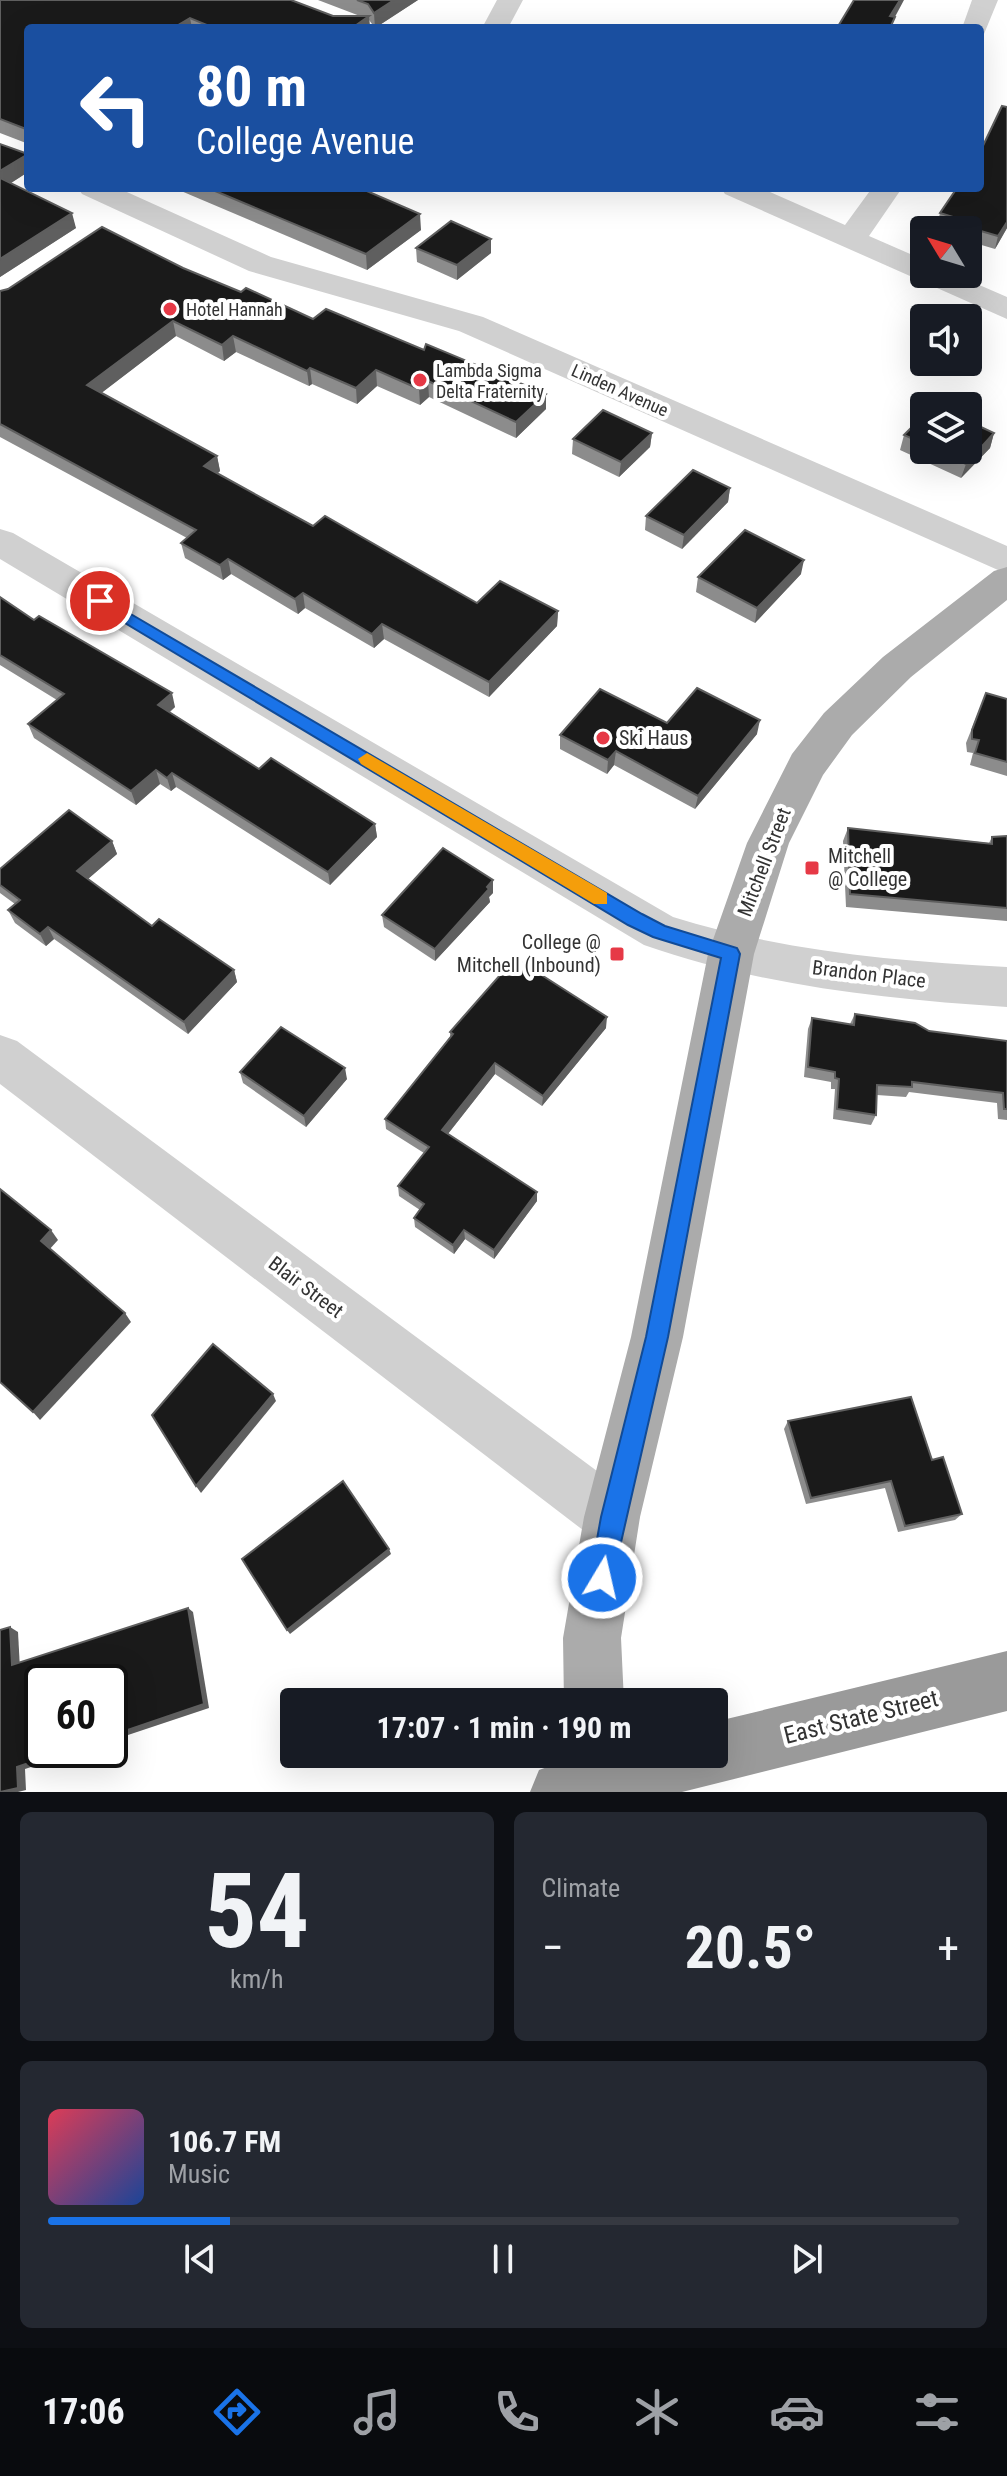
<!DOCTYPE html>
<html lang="en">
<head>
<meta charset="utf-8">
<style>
	body { margin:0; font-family:"Roboto Condensed",sans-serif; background:#242831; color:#f1f3f6; height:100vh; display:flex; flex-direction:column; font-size:30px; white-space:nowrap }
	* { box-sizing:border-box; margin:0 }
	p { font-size:26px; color:#9ea1a6 }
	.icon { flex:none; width:44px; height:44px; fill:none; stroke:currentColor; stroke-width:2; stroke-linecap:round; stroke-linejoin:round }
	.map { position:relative; height:1792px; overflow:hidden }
	.panel { display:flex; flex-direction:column; gap:20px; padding:20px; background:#0d0f14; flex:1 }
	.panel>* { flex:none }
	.hud { position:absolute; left:24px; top:24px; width:960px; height:168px; border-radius:8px; box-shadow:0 8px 32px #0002; background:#1a4fa0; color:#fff; overflow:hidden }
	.needle { width:52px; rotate:308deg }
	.tools { position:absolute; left:910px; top:216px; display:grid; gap:16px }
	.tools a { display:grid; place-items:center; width:72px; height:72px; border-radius:8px; background:#171b24; box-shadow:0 8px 32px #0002; font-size:40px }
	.speed { position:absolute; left:24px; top:1664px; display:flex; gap:16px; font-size:40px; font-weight:700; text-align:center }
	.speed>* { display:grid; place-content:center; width:104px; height:104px; border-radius:50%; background:#171b24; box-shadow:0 8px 32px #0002; line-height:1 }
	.speed .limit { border:4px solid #111; border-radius:12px; background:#fff; color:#111 }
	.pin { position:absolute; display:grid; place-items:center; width:68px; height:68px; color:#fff; margin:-34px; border:4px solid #fff; border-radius:50%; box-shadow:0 2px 8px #0007 }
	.me { position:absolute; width:88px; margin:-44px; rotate:9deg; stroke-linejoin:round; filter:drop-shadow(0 0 6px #0008) }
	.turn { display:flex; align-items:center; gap:28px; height:168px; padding:0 40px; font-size:36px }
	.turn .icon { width:104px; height:104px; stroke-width:2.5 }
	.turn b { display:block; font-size:56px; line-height:68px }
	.big { font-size:60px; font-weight:700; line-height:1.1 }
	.panel .widget { flex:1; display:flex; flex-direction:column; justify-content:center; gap:12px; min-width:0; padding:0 28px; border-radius:12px; background:#242831 }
	.panel .dial { align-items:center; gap:0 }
	.dial b { font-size:104px; line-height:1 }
	.song { display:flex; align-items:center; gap:24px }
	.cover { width:96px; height:96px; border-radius:12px; background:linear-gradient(135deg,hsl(350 70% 55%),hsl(220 70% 35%)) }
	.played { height:8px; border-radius:4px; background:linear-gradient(90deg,#1a73e8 20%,#363941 20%) }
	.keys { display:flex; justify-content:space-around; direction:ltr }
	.heat { display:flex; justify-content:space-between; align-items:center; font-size:44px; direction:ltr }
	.panel .tiles { flex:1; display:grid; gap:20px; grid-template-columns:1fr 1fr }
	.widget:last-child { grid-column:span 2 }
	.trip { position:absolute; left:280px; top:1688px; width:448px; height:80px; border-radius:8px; background:#171b24; box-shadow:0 8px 32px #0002; font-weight:700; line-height:80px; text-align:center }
	.tabs { display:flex; height:128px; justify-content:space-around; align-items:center; background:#090b0e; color:#9ea1a6 }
	.tabs .icon { width:56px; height:56px }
	.tabs .selected { color:#1a73e8 }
	.tabs b { font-size:36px; color:#f1f3f6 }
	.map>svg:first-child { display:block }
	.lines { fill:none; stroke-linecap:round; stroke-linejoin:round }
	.minor { fill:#d0d0d0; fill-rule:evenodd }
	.major { fill:#ababab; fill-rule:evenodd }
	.highway { fill:#9a9a9a; fill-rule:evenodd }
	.wall { fill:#8c8c8c }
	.shaded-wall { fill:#5f5f5f }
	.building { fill:#1a1a1a; stroke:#5f5f5f; stroke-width:2 }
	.route { fill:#1a73e8; stroke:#114b97; stroke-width:2 }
	.slow { fill:#f59e0b }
	.poi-dot { fill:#e63946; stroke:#fff; stroke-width:3 }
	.labels { text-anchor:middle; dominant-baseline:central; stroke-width:8; stroke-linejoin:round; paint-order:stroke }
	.far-poi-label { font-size:18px; fill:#333; stroke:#fff; text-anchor:start }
	.far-street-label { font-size:18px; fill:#333; stroke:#fff }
	.poi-label { font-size:20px; fill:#333; stroke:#fff; text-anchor:start }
	.street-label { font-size:20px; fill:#333; stroke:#fff }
	.near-street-label { font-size:24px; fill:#333; stroke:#fff }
</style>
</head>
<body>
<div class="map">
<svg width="1007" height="1792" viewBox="0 0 1007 1792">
	<rect width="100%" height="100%" fill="#fff"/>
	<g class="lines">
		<g class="minor">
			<polygon points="497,0 523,0 508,28 482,28"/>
			<polygon points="972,0 998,0 984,34 980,35 980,28 962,28"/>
			<polygon points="78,188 118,188 271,257 483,317 1007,546 1007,574 459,331 249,271 82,194"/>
			<polygon points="721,188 761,188 845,225 872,188 902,188 869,236 924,260 924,274 954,274 1007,297 1007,319 725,194"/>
			<path d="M 0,529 L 13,533 L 673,917 C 782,951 894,961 1007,967 L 1007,1007 C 883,999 762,986 644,945 L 0,559 Z"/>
			<polygon points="0,1035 17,1041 632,1497 640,1517 632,1537 612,1545 592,1537 0,1084"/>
		</g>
		<polygon class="major" points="1007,567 1007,600 911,677 852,735 823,775 789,843 754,954 683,1337 640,1517 621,1638 624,1702 564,1702 563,1638 584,1517 631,1337 708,954 747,843 792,754 824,713 883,657 994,571"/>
		<path class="highway" d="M 1007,1651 L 1007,1711 L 682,1792 L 530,1792 L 539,1770 C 595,1747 655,1754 714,1754 L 714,1722 Z"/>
	</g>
	<g class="wall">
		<polygon points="0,0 333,16 360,16 318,0 418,0 375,28 369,20 370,28 28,28 28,172 11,183 76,228 0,277 0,144 25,153 26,143 0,133"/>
		<polygon points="174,188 360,188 421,230 367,270"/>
		<polygon points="940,213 1007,228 995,249 968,241 968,230 951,230 937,226"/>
		<polygon points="416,248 491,253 457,280 417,262"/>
		<polygon points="183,268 241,292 546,409 516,438 429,397 420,405 377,386 357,404 312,384 309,386 236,352 224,361 176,336 101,393 217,456 220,471 217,474 313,526 477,603 558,611 557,626 489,697 384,639 374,648 305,608 298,614 231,574 223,580 185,558 181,543 187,538 0,437 0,291"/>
		<polygon points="924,415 924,450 968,450 994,433 990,448 961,478 900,450 904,435"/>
		<polygon points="652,433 650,447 619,477 572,454 573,439"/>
		<polygon points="730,488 728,502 682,549 645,530 646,516"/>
		<polygon points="801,574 755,623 696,592 698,577"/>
		<polygon points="0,597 34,620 175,707 170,712 259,769 375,824 377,837 330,885 176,787 171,791 160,784 136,805 34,738 28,724 57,700 0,665"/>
		<polygon points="986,693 1007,699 1007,776 970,765 973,753 967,752 966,743"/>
		<polygon points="667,723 757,734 695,809 614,765 607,774 560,749 560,735"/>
		<polygon points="848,828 989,843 992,837 1007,836 1007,921 846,907 843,841"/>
		<polygon points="112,841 117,854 88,879 152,926 234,970 237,982 188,1034 54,939 46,946 15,923 8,910 15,904 0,893 0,869"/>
		<polygon points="493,893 489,897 490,902 435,961 384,927 382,915"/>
		<polygon points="855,1014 929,1031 1007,1041 1007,1120 998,1119 997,1103 909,1092 906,1097 877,1095 876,1115 871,1125 833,1119 835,1089 831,1089 831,1082 804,1077 808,1029 812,1018 850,1024"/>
		<polygon points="606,1028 542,1106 495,1074 448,1134 537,1192 537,1201 494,1259 465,1239 454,1254 415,1227 414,1218 420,1210 399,1196 398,1186 424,1153 386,1129 385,1119 450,1037 450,1032"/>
		<polygon points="240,1072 347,1079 306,1127 243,1083"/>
		<polygon points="788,1421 932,1460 962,1514 955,1520 898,1532 885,1488 806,1504 784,1429"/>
	</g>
	<g class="shaded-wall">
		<polygon points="394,0 418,0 375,28 374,13"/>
		<polygon points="900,0 904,0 889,28 890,16"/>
		<polygon points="369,16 370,28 352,28"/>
		<polygon points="190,18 192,28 173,28"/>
		<polygon points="28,154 28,172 0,190 0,171"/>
		<polygon points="72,213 76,228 0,277 0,259"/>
		<polygon points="420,214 421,230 367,270 366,254"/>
		<polygon points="1007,222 1007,228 995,249 998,236"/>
		<polygon points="491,239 491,253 457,280 457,265"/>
		<polygon points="173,321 176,336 91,401 87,385"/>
		<polygon points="233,336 236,352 224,361 222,345"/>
		<polygon points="310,368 312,384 309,386 307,371"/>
		<polygon points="376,370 377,386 357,404 356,388"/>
		<polygon points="428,381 429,397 420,405 419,389"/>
		<polygon points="546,394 546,409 516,438 516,422"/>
		<polygon points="652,433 650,447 619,477 621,462"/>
		<polygon points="994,433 990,448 961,478 966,464"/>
		<polygon points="217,456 220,471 207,482 204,466"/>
		<polygon points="730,488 728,502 682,549 684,535"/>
		<polygon points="228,559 231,574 223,580 220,565"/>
		<polygon points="804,560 801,574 755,623 757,608"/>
		<polygon points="303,593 305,608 298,614 295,599"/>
		<polygon points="558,611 557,626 489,697 489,682"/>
		<polygon points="382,624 384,639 374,648 372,634"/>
		<polygon points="172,693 175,707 162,718 158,705"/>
		<polygon points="760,720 757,734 695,809 698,796"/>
		<polygon points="616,751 614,765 607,774 608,760"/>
		<polygon points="156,770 160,784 136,805 131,791"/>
		<polygon points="172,773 176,787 171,791 167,778"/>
		<polygon points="375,824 377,837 330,885 328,872"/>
		<polygon points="112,841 117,854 82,884 77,871"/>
		<polygon points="493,880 493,893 489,897 490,902 435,961 435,949"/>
		<polygon points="48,927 54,939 46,946 40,934"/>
		<polygon points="234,970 237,982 188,1034 184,1022"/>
		<polygon points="607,1017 606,1028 542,1106 543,1096"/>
		<polygon points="495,1063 495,1074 443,1140 442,1130"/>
		<polygon points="345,1068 347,1079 306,1127 304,1116"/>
		<polygon points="537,1192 537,1201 494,1259 494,1250"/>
		<polygon points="51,1230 58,1240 48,1251 41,1241"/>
		<polygon points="464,1230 465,1239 454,1254 453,1245"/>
		<polygon points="125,1313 131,1322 40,1420 33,1412"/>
		<polygon points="273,1394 276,1401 201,1493 196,1486"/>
		<polygon points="389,1549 391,1554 290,1634 287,1630"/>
		<polygon points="188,1608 193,1612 209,1708 110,1741 110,1736"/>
		<polygon points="10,1627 18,1632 20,1669 12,1665"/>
		<polygon points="67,1750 83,1750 25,1769 26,1790 18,1792 2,1792 17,1767"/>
	</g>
	<g class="building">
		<polygon points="0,0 291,0 333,16 369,16 352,28 214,28 190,18 173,28 28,28 28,154 0,171 0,144 25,153 26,129 0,119"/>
		<polygon points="357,0 394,0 374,13 368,4"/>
		<polygon points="854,0 900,0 890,16 895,17 890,28 837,28"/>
		<polygon points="1002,106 1007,107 1007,222 998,236 960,225 963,220 940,213 957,188 980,188 980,152"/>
		<polygon points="0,178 72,213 0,259"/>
		<polygon points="208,188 360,188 420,214 366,254"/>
		<polygon points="451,221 491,239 457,265 416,248"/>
		<polygon points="102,227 183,268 241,292 246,288 313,319 326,309 424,350 426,344 546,394 516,422 428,381 419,389 376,370 356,388 310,368 307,371 233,336 222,345 173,321 87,385 217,456 204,466 313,526 325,516 477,603 500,581 558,611 489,682 382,624 372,634 303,593 295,599 228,559 220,565 181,543 196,530 0,424 0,291 8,289"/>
		<polygon points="603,410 652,433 621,462 573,439"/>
		<polygon points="924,415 924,444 904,435"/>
		<polygon points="968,421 994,433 966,464 936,450 968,450"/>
		<polygon points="693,470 730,488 684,535 646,516"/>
		<polygon points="745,530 804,560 757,608 698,577"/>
		<polygon points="0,597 34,620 39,616 172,693 158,705 259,769 271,758 375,824 328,872 172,773 167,778 156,770 131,791 28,724 64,694 0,655"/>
		<polygon points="697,688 760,720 698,796 616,751 608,760 560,735 600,689 667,723"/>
		<polygon points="986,693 1007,699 1007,762 975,753 979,740 972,739 972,730"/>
		<polygon points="69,810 112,841 77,871 152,926 159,919 234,970 184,1022 48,927 40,934 8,910 20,900 0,885 0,869"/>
		<polygon points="848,828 992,844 992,837 1007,836 1007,908 850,894"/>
		<polygon points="443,848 493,880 487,887 489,889 435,949 382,915"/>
		<polygon points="515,958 607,1017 543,1096 495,1063 442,1130 537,1192 494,1250 464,1230 453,1245 414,1218 424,1204 398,1186 429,1147 385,1119 453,1034 450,1032"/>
		<polygon points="855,1014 915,1023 929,1031 1007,1041 1007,1109 1004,1109 1003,1093 912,1082 912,1087 877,1085 876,1115 837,1109 839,1079 835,1078 835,1072 808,1067 812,1018 854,1025"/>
		<polygon points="281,1027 345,1068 304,1116 240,1072"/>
		<polygon points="0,1189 51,1230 41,1241 125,1313 33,1412 0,1382"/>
		<polygon points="213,1344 273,1394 196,1486 152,1415"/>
		<polygon points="911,1397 932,1460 943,1457 962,1514 905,1526 891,1481 811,1498 788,1421"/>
		<polygon points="343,1481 389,1549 287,1630 242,1559"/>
		<polygon points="188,1608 204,1704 110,1736 110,1682 42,1682 42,1750 67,1750 17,1767 18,1788 0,1792 0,1630 10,1627 12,1665"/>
	</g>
	<polygon class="route" points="100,596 642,914 665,926 737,948 740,954 668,1337 611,1586 602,1590 594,1586 590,1578 601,1517 646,1337 721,958 653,937 628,925 95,605 93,601"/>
	<polygon class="slow" points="367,753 607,893 607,904 594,904 361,764 358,759"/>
	<g class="poi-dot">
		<circle cx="170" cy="309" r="8"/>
		<circle cx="420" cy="380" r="8"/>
		<circle cx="603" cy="738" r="8"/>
		<rect x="804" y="860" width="16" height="16" rx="4"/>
		<rect x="609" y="946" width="16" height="16" rx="4"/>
	</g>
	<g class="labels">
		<g class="far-poi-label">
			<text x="186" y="309">Hotel Hannah</text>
			<text x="436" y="370">Lambda Sigma<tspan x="436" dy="21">Delta Fraternity</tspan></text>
		</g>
		<g class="far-street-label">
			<text transform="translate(620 390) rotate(24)">Linden Avenue</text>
		</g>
		<g class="poi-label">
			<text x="619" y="738">Ski Haus</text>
			<text x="828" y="856">Mitchell<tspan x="828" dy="23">@ College</tspan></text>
			<text x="601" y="942" text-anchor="end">College @<tspan x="601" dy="23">Mitchell (Inbound)</tspan></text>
		</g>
		<g class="street-label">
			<text transform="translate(764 862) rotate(-69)">Mitchell Street</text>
			<text transform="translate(869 974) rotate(7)">Brandon Place</text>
			<text transform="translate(306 1287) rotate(37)">Blair Street</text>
		</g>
		<g class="near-street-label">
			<text transform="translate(861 1717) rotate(-14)">East State Street</text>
		</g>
	</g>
</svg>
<div class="tools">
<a><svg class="needle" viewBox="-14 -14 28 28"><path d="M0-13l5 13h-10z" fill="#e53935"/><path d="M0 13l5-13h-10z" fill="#9ea1a6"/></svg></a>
<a><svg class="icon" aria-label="sound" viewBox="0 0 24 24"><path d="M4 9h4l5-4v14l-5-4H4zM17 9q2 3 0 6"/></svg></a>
<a><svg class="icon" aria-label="layers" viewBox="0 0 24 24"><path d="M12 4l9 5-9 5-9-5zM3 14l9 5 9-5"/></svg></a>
</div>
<div class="speed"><div class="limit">60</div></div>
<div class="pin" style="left:100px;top:601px;background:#d93025"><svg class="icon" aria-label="arrive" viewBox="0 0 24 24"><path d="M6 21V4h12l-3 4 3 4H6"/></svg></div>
<svg class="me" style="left:602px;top:1578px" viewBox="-20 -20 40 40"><circle r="17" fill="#1a73e8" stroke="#fff" stroke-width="3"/><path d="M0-11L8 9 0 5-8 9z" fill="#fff"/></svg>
<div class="trip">17:07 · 1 min · 190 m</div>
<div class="hud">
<div class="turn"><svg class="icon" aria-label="left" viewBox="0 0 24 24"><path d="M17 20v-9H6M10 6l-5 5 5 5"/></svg><div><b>80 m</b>College Avenue</div></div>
</div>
</div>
<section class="panel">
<div class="tiles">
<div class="widget dial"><b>54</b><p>km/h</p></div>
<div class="widget"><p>Climate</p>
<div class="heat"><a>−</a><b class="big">20.5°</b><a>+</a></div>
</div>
<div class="widget">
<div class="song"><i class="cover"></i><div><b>106.7 FM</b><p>Music</p></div></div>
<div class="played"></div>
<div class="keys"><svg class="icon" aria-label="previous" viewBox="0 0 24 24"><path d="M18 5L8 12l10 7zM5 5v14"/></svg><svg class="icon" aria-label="pause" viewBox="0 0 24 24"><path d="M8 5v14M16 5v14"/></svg><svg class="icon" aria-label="next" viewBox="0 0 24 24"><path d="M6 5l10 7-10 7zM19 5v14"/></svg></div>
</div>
</div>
</section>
<nav class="tabs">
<b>17:06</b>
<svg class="icon selected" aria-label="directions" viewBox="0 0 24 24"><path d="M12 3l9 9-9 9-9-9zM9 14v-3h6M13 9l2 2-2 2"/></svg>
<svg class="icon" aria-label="music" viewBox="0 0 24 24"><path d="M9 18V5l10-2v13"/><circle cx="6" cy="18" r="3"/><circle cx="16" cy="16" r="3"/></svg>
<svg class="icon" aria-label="phone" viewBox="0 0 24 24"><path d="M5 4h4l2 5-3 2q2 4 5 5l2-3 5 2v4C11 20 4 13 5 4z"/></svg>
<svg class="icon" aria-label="climate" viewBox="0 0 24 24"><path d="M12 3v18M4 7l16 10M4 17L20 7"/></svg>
<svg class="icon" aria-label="car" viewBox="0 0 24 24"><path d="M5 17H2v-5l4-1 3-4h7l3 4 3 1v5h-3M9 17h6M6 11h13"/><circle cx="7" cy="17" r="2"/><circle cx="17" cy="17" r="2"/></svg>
<svg class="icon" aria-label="filters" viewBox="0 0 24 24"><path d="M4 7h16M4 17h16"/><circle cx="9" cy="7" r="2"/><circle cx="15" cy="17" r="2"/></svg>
</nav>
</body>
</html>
